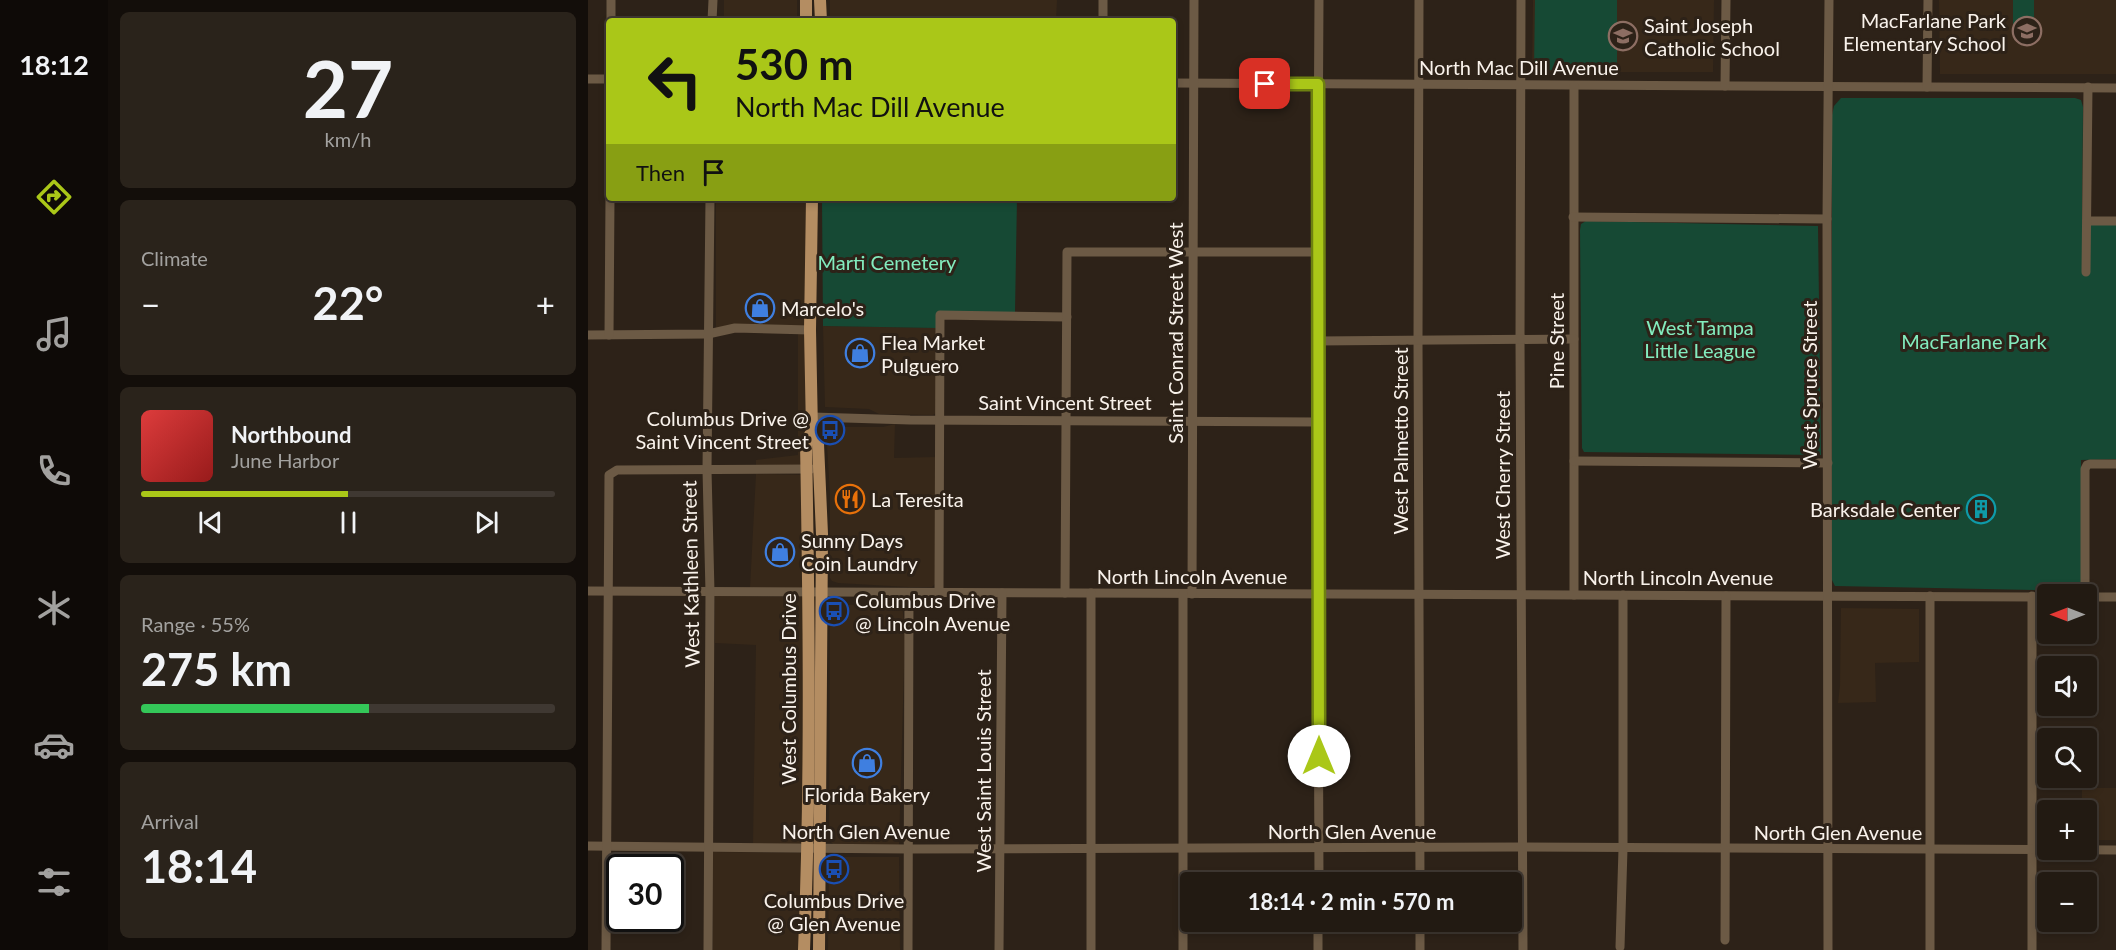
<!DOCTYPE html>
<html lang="en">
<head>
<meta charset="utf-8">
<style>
	body { margin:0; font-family:Lato,sans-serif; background:#2a231b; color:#f1f3f6; height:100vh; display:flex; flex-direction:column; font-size:22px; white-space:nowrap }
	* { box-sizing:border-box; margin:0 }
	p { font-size:20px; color:#a2a19f }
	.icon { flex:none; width:33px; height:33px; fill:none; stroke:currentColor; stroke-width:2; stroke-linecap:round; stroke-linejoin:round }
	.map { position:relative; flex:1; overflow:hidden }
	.sheet { display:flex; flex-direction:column; gap:12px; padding:12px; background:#130e0a; width:480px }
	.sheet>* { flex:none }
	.guide { position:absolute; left:18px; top:18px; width:570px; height:183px; border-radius:6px; box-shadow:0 3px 9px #0003,0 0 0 2px #3f3832; background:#aac718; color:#111; overflow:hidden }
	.needle { width:39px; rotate:270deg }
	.fabs { position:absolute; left:1449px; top:584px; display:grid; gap:12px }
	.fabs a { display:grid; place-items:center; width:60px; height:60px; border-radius:6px; background:#221a12; box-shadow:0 3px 9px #0003,0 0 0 2px #3f3832; font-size:30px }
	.speed { position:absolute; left:18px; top:854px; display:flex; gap:12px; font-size:30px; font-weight:700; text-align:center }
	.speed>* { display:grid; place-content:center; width:78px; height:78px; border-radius:50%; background:#221a12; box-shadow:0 3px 9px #0003,0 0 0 2px #3f3832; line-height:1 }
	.speed .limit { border:3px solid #111; border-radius:9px; background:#fff; color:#111 }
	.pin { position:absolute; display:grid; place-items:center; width:51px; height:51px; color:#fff; margin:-26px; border-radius:12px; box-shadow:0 3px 9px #0006 }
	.me { position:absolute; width:66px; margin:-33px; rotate:0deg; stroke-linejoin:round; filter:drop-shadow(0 0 4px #0008) }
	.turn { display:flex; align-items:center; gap:21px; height:126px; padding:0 30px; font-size:27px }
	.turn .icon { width:78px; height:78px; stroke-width:2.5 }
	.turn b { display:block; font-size:42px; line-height:51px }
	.then { display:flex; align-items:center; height:57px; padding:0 30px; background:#0003; gap:12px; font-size:22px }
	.big { font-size:45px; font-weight:700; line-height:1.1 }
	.sheet .widget { flex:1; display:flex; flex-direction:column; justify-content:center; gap:9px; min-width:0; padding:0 21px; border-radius:9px; background:#2a231b }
	.sheet .dial { align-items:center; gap:0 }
	.dial b { font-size:78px; line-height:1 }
	.song { display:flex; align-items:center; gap:18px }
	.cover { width:72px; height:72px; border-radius:9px; background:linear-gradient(135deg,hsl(0 70% 55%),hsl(0 70% 35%)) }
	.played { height:6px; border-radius:3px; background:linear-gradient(90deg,#aac718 50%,#3f3832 50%) }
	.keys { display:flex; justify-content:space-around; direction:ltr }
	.heat { display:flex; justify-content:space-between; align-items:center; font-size:33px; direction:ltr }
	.charge { height:9px; border-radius:4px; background:linear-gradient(90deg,#34c759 55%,#3f3832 0) }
	.trip { position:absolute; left:592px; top:872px; width:342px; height:60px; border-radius:6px; background:#221a12; box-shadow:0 3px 9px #0003,0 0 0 2px #3f3832; font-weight:700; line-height:60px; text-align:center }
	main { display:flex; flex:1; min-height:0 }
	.tab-bar { display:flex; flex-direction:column; width:108px; justify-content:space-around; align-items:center; background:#0e0a07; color:#a2a19f }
	.tab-bar .icon { width:42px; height:42px }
	.tab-bar .active { color:#aac718 }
	.tab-bar b { font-size:27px; color:#f1f3f6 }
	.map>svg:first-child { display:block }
	.built { fill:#372819 }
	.green { fill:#164934 }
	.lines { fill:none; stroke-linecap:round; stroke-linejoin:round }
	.minor { stroke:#6c5a45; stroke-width:9 }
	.major { stroke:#b48d62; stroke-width:12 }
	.route-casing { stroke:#6e8110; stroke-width:15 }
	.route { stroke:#aac718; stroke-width:10 }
	.labels { text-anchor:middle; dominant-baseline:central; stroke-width:6; stroke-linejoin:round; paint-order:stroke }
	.poi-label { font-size:20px; fill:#f9f2eb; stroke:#2d2218; text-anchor:start }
	.street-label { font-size:20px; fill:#f9f2eb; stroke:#2d2218 }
	.park-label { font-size:20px; fill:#83ecbe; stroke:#2d2218 }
</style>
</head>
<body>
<main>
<nav class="tab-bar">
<b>18:12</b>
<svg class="icon active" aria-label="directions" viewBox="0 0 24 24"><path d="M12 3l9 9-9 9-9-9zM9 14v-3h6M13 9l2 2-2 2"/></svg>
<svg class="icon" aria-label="music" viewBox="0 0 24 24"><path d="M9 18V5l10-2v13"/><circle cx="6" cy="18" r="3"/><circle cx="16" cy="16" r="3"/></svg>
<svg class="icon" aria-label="phone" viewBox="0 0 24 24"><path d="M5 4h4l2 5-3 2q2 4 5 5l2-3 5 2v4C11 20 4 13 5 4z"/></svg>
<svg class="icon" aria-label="climate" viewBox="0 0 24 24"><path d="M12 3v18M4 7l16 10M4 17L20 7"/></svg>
<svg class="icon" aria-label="car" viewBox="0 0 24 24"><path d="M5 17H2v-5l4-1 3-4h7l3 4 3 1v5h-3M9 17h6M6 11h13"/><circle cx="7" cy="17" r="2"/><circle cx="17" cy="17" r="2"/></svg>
<svg class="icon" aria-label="filters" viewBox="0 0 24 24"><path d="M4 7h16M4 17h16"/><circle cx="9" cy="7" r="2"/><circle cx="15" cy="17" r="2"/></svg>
</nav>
<section class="sheet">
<div class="widget dial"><b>27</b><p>km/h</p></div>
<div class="widget"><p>Climate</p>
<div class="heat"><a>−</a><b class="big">22°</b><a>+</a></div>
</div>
<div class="widget">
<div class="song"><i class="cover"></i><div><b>Northbound</b><p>June Harbor</p></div></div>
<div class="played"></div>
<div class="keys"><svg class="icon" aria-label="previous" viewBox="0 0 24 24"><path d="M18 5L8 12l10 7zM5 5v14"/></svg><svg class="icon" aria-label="pause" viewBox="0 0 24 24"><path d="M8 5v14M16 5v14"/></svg><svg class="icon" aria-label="next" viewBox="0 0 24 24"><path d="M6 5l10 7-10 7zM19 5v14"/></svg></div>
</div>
<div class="widget"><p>Range · 55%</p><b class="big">275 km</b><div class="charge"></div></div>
<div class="widget"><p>Arrival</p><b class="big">18:14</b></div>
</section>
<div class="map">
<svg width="1528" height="950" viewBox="0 0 1528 950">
	<rect width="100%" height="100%" fill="#2d2218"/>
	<g class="built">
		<rect x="136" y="0" width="73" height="21"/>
		<polygon points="242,0 469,0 468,21 242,21"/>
		<polygon points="945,0 1126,0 1125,72 944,72"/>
		<polygon points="1351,0 1528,0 1528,74 1352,74"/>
		<polygon points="128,198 219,198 218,326 128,328"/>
		<polygon points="235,326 348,328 349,412 345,415 291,414 281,409 237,407"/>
		<polygon points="210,334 218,334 221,466 168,466 168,460 210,455"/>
		<polygon points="307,424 306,458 349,457 347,584 344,587 320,587 250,583 244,581 242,578 242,495 238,427 295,427"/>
		<polygon points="168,474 221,475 222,589 162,588"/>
		<polygon points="127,596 222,597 221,844 165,844 168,645 127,643"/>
		<polygon points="314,604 317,633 311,845 247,846 241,840 242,605"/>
		<polygon points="1253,608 1331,609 1331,662 1287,663 1288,702 1250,703 1252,686"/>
		<polygon points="1494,788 1528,788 1528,840 1499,840 1498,810 1494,810"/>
		<polygon points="125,852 221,853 219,950 125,950"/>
		<polygon points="249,857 311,857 312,950 240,950 241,864"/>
	</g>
	<g class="green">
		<polygon points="947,0 1029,0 1029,71 946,70"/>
		<rect x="1425" y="0" width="21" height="24"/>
		<polygon points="1253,98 1487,98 1493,100 1495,107 1494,223 1528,223 1528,459 1493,460 1493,591 1247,586 1244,580 1244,115 1246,106"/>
		<polygon points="234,198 429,198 427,312 349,312 348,328 235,326"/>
		<polygon points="998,221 1230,226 1233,455 996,452 994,448 992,230 993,224"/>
	</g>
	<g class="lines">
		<g class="minor">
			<polyline points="731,0 729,341 731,882"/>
			<polyline points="831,0 830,340 832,882"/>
			<polyline points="933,0 932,339 935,950"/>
			<polyline points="23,21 23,0"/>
			<polyline points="124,21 125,0"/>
			<polyline points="515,21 515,0"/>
			<polyline points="0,79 21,79"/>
			<polyline points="585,83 1528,88"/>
			<polyline points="986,86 986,595"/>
			<polyline points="1137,86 1138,0"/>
			<polyline points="1339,87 1340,0"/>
			<polyline points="985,217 1239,219"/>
			<polyline points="1499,221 1528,221"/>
			<polyline points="1498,272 1500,87"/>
			<polyline points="0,335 120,334 147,328 222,330"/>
			<polyline points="21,335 22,198"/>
			<polyline points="729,341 986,339"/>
			<polyline points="225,417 322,420 729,422"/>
			<polyline points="986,461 1240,463"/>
			<polyline points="0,591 1460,597"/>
			<polyline points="351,593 352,315 479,317"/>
			<polyline points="477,593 479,252 729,252"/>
			<polyline points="604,594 606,0"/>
			<polyline points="1497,594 1497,469 1499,465 1502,464 1528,464"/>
			<polyline points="1444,596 1444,950"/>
			<polyline points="1498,597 1528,597"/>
			<polyline points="0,846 320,849 935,847 1528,850"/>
			<polyline points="1137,940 1138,596"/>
			<polyline points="1032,947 1035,849 1035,595"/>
			<polyline points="18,950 21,475 29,470 223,469"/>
			<polyline points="120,950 122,592 119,470 122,198"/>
			<polyline points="320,950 321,593"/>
			<polyline points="411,950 414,593"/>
			<polyline points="503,950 503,593"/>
			<polyline points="595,950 595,594"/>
			<polyline points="730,950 730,921"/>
			<polyline points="832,950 832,921"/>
			<polyline points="1240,950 1239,219 1241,0"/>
			<polyline points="1342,950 1342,596"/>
		</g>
		<g class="major">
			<polyline points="232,0 233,21"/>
			<polyline points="218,21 218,0"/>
			<polyline points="224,198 222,330 224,431 230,444 234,534 231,950"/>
			<path d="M 216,950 C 223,781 221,612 218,443 L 224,431"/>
		</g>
	</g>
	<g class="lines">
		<g class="route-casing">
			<polyline id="route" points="677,84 730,84 731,756"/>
		</g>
		<use href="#route" class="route"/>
	</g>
	<defs>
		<g id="school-ring" transform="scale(1.5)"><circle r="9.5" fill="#2d2218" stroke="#8d6e63" stroke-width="1.5"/><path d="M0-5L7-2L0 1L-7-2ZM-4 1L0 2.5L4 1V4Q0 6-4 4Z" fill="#8d6e63"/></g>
		<g id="shop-ring" transform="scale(1.5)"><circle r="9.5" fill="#2d2218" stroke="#3f7fe0" stroke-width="1.5"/><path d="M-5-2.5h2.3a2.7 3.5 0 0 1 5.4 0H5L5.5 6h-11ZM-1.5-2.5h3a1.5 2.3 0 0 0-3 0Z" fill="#3f7fe0"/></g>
		<g id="bus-ring" transform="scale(1.5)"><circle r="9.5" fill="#2d2218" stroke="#1a4fb4" stroke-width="1.5"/><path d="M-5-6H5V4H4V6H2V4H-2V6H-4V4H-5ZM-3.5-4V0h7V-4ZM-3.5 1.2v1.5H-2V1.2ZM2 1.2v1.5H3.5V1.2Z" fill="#1a4fb4"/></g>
		<g id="restaurant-ring" transform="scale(1.5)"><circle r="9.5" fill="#2d2218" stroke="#e8710a" stroke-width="1.5"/><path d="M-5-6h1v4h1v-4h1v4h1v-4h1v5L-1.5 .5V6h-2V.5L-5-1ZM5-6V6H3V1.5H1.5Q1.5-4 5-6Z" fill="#e8710a"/></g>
		<g id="building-ring" transform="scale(1.5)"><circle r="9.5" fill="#2d2218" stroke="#0f9aa8" stroke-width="1.5"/><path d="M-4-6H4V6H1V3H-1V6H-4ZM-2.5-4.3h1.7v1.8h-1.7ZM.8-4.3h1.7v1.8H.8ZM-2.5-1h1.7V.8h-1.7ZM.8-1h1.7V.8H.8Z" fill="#0f9aa8"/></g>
	</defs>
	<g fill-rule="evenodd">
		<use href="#school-ring" x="1439" y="31"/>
		<use href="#school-ring" x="1035" y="36"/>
		<use href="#shop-ring" x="172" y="308"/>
		<use href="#shop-ring" x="272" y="353"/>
		<use href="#bus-ring" x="242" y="430"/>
		<use href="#restaurant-ring" x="262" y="499"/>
		<use href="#building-ring" x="1393" y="509"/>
		<use href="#shop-ring" x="192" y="552"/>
		<use href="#bus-ring" x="246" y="611"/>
		<use href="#shop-ring" x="279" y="763"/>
		<use href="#bus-ring" x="246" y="869"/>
	</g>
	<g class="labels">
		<g class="poi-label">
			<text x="1418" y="20" text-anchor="end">MacFarlane Park<tspan x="1418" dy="23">Elementary School</tspan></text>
			<text x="1056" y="25">Saint Joseph<tspan x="1056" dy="23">Catholic School</tspan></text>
			<text x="193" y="308">Marcelo's</text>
			<text x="293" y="342">Flea Market<tspan x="293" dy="23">Pulguero</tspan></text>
			<text x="221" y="418" text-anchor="end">Columbus Drive @<tspan x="221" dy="23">Saint Vincent Street</tspan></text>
			<text x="283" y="499">La Teresita</text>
			<text x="1372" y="509" text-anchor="end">Barksdale Center</text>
			<text x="213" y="540">Sunny Days<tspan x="213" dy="23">Coin Laundry</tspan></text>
			<text x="267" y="600">Columbus Drive<tspan x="267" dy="23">@ Lincoln Avenue</tspan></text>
			<text x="279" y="794" text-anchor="middle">Florida Bakery</text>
			<text x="246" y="900" text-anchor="middle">Columbus Drive<tspan x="246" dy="23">@ Glen Avenue</tspan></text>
		</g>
		<g class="street-label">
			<text x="931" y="67">North Mac Dill Avenue</text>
			<text transform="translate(587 333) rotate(-90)">Saint Conrad Street West</text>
			<text transform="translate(968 341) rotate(-90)">Pine Street</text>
			<text transform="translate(1221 385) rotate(-90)">West Spruce Street</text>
			<text x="477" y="402">Saint Vincent Street</text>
			<text transform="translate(812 441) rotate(-90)">West Palmetto Street</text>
			<text transform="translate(914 475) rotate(-90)">West Cherry Street</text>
			<text transform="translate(102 574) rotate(-91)">West Kathleen Street</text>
			<text x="604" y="576">North Lincoln Avenue</text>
			<text x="1090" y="577">North Lincoln Avenue</text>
			<text transform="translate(200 689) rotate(-90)">West Columbus Drive</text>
			<text transform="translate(395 771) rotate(-90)">West Saint Louis Street</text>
			<text x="278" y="831">North Glen Avenue</text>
			<text x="764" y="831">North Glen Avenue</text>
			<text x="1250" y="832">North Glen Avenue</text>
		</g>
		<g class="park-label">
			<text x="299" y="262">Marti Cemetery</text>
			<text x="1112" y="327">West Tampa<tspan x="1112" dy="23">Little League</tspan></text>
			<text x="1386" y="341">MacFarlane Park</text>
		</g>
	</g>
</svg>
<div class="fabs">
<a><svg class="needle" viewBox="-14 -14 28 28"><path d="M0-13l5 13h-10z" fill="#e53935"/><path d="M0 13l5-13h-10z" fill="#a2a19f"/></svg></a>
<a><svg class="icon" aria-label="sound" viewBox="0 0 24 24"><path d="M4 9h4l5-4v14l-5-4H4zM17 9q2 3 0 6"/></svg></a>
<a><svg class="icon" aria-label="search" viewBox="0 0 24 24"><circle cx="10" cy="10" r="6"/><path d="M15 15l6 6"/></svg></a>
<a>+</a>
<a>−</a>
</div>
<div class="speed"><div class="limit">30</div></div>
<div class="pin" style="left:677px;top:84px;background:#d93025"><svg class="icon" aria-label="arrive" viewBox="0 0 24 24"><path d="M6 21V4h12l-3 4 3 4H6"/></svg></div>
<svg class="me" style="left:731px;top:756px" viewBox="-20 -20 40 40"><circle r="19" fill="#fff"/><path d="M0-13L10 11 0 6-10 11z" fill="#aac718"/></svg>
<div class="trip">18:14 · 2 min · 570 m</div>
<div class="guide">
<div class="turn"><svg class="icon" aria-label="left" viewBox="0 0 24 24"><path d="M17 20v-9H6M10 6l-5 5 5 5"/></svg><div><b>530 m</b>North Mac Dill Avenue</div></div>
<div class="then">Then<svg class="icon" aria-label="arrive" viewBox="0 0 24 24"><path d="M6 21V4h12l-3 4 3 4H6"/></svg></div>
</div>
</div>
</main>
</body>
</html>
